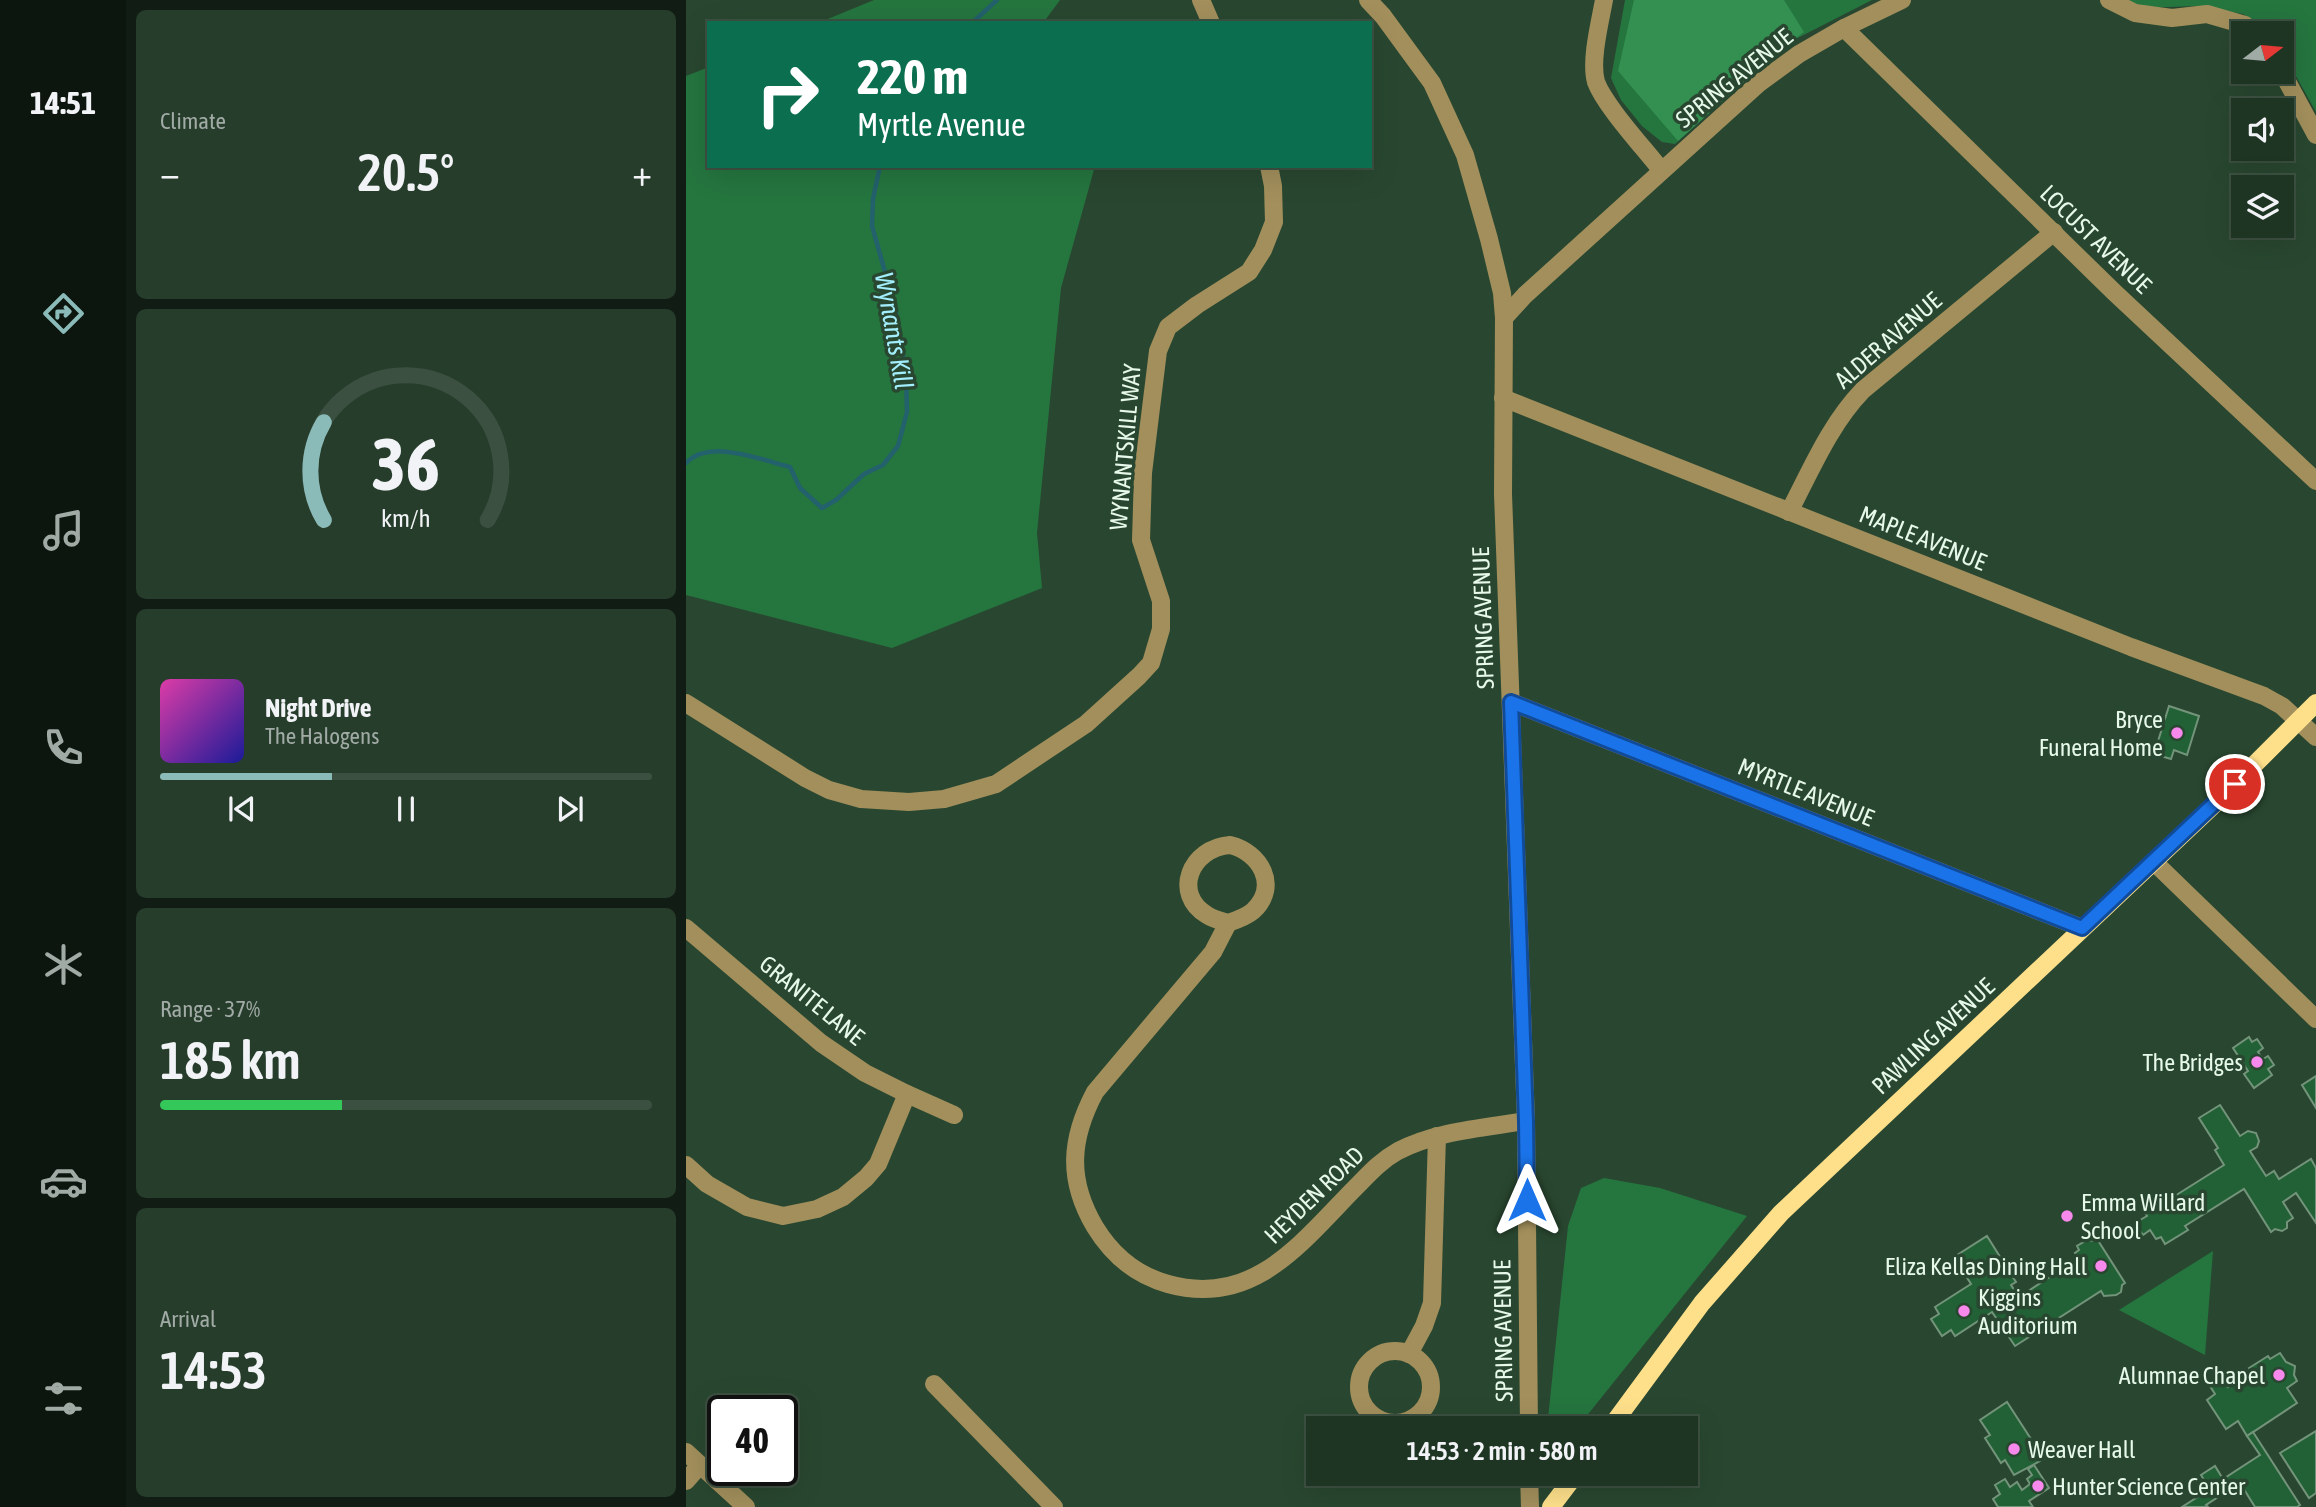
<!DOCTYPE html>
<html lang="en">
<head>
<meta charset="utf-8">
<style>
	body { margin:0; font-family:"Asap Condensed",sans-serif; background:#273d2c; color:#f1f3f6; height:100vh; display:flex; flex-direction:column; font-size:26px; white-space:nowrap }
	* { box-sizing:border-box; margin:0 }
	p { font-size:23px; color:#a1aba6 }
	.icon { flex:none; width:38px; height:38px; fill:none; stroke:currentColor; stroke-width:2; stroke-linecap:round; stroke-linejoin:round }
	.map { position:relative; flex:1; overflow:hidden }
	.drawer { display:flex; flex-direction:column; gap:10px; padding:10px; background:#111d14; width:560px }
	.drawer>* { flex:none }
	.top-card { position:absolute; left:21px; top:21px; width:665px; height:147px; border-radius:0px; box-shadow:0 7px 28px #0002,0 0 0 2px #3c5041; background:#0b6e4f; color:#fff; overflow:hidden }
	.needle { width:46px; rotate:74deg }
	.tools { position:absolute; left:1545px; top:21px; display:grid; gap:14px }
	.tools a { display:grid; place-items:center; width:63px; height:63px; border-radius:0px; background:#1f3524; box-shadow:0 7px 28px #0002,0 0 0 2px #3c5041; font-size:35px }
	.speed { position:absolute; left:21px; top:1395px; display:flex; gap:14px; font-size:35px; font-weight:700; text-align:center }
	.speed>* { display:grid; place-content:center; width:91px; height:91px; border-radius:50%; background:#1f3524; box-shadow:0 7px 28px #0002,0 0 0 2px #3c5041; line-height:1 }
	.speed .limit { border:4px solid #111; border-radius:10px; background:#fff; color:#111 }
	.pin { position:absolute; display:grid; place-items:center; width:60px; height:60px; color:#fff; margin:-30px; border:4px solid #fff; border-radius:50%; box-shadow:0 2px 7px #0007 }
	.me { position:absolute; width:77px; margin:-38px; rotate:0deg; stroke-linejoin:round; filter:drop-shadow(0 0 5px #0008) }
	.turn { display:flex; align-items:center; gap:24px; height:147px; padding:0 35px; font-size:32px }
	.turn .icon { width:91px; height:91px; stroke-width:2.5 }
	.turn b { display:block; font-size:49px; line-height:60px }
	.big { font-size:52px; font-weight:600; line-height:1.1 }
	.drawer .tile { flex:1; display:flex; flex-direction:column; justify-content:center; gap:10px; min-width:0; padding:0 24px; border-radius:10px; background:#273d2c }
	.drawer .dial { align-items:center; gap:0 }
	.dial svg { height:182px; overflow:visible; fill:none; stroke:#3c5041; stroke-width:7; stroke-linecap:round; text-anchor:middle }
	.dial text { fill:#f1f3f6; stroke:none }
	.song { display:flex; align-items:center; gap:21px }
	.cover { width:84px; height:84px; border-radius:10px; background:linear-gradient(135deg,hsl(320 70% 55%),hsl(240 70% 35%)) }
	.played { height:7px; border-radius:4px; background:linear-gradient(90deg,#8bbbb9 35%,#3c5041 35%) }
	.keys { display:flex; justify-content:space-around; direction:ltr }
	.heat { display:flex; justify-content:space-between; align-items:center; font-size:38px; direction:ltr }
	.charge { height:10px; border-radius:5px; background:linear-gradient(90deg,#34c759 37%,#3c5041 0) }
	.trip { position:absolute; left:620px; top:1416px; width:392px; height:70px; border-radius:0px; background:#1f3524; box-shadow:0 7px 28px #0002,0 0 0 2px #3c5041; font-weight:600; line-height:70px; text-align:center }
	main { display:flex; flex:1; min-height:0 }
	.dock { display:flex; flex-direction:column; width:126px; justify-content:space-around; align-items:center; background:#0c150e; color:#a1aba6 }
	.dock .icon { width:49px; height:49px }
	.dock .on { color:#8bbbb9 }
	.dock b { font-size:32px; color:#f1f3f6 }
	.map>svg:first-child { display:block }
	.green { fill:#25753f }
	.forest { fill:#339051 }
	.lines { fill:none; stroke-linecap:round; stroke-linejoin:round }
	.stream { stroke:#23616c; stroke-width:4.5 }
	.building { fill:#216135; stroke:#73947a; stroke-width:2 }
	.minor { stroke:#a28f5c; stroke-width:18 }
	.major { stroke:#fee08b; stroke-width:18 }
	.route-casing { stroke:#114b97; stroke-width:18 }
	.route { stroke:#1a73e8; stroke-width:12 }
	.poi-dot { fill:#f788ec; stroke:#294730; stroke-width:2.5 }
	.labels { text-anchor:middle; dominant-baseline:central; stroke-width:7; stroke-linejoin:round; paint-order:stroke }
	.street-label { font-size:24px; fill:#e7f9ea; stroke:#294730 }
	.poi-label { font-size:24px; fill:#e7f9ea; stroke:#294730; text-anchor:end }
	.water-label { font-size:26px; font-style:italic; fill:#a2eefc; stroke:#294730 }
</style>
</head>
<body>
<main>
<nav class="dock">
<b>14:51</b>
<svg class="icon on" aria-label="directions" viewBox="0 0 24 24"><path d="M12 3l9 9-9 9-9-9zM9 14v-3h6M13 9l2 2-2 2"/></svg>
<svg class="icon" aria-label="music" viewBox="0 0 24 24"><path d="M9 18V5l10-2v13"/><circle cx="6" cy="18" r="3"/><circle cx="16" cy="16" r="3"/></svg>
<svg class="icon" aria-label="phone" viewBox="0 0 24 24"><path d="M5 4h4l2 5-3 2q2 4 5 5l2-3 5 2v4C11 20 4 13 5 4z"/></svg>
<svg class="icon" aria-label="climate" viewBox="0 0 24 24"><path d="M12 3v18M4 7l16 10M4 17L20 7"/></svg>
<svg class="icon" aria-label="car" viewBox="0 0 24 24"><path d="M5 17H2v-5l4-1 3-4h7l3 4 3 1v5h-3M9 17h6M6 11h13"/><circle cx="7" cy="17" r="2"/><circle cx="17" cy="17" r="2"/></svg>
<svg class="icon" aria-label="filters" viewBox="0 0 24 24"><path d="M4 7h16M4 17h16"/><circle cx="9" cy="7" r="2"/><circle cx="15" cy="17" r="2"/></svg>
</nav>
<section class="drawer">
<div class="tile"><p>Climate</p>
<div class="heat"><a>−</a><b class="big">20.5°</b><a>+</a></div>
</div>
<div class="tile dial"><svg viewBox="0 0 100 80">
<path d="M14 69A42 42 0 1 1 86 69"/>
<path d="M14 69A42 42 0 0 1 14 26" stroke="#8bbbb9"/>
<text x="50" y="56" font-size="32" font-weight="700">36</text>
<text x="50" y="72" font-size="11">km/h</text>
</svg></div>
<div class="tile">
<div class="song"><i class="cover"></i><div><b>Night Drive</b><p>The Halogens</p></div></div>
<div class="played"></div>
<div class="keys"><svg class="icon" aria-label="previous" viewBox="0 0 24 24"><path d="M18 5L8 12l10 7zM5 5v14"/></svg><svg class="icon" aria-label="pause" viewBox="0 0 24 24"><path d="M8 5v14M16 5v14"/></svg><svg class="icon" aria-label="next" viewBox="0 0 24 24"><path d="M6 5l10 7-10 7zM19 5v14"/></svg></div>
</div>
<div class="tile"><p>Range · 37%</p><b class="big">185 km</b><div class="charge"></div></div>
<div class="tile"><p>Arrival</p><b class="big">14:53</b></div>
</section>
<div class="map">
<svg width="1630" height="1507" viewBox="0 0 1630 1507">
	<rect width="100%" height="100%" fill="#294730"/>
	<g class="green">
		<polygon points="188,0 374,0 357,23 132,23"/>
		<polygon points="939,0 1186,0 1098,45 989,144 976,142 956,126 935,100 925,78"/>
		<polygon points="1442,0 1630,0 1630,112 1596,51 1596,33 1586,33 1584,30 1557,14 1513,6 1451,8"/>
		<polygon points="23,67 23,166 409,166 375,288 351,533 356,588 206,648 0,595 0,76"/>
		<polygon points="918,1178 974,1188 1061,1216 891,1428 861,1428 882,1226 895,1188"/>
		<polygon points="1527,1251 1519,1355 1433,1310"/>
	</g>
	<polygon class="forest" points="948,0 1098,0 1118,32 1087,56 992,141 932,71"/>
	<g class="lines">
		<g class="stream">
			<polyline points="286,23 311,0"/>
			<path d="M 0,463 C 24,438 75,460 104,467 L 114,488 L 136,508 L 150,500 L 178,474 L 197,465 L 212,446 L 221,412 L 220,373 L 209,307 L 186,226 L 187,199 L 194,166"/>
		</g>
	</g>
	<g class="building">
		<polygon points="1483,706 1513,716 1501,755 1488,750 1485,759 1468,754"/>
		<polygon points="1563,1037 1566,1042 1571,1039 1577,1048 1572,1052 1577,1059 1582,1056 1588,1065 1582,1069 1586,1075 1568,1088 1558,1074 1562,1071 1547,1048"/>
		<polygon points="1630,1076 1630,1108 1616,1085"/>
		<polygon points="1534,1105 1554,1136 1562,1131 1570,1133 1573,1141 1571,1147 1564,1151 1580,1176 1588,1171 1593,1179 1625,1159 1630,1168 1630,1223 1610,1193 1597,1202 1607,1218 1601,1222 1601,1228 1596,1231 1589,1229 1585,1232 1558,1189 1499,1226 1502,1230 1479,1244 1475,1237 1470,1239 1464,1230 1457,1235 1449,1223 1461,1216 1457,1209 1480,1194 1484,1199 1538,1165 1529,1150 1532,1148 1513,1118"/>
		<polygon points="1301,1236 1316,1260 1312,1263 1320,1276 1324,1273 1330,1282 1325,1285 1333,1297 1393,1258 1389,1253 1393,1250 1391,1246 1401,1240 1408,1241 1411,1239 1439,1283 1436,1285 1435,1292 1430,1295 1418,1296 1415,1291 1329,1346 1306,1312 1269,1336 1265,1330 1256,1336 1245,1319 1253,1314 1249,1307 1285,1284 1268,1257"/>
		<polygon points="1594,1353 1600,1362 1609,1366 1608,1375 1611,1381 1601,1388 1611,1403 1561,1436 1552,1421 1540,1429 1521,1400 1529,1394 1522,1383 1535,1375 1542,1387 1565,1372 1563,1368 1582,1356 1584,1359"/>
		<polygon points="1321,1402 1358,1459 1328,1475 1319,1460 1315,1463 1299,1438 1304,1435 1294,1420"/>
		<polygon points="1630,1431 1630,1493 1623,1498 1594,1453"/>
		<polygon points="1567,1432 1614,1505 1611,1507 1569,1507 1554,1483 1520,1505 1522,1507 1496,1507 1524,1489 1515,1475 1529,1466 1537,1479 1574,1455 1561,1436"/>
		<polygon points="1348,1465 1363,1488 1343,1501 1347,1507 1312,1507 1307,1499 1314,1494 1309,1485 1319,1479 1324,1487 1331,1482 1336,1490 1344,1484 1341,1479 1346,1475 1342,1469"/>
	</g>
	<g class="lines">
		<g class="minor">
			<polyline points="515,0 525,23"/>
			<polyline points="682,0 697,16 746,83 779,155 803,239 816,293 818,318 817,494 840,1121 843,1428"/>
			<path d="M 918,0 C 914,22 904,61 910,82 C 919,106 958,148 975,170"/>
			<polyline points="1423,0 1449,13 1486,18 1521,14 1559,25 1568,33"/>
			<polyline points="1158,28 1428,292 1630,481"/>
			<polyline points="1596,72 1630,135"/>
			<polyline points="818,318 839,295 1072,84 1113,54 1158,28 1216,0"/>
			<polyline points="817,398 1445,647 1578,696 1596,706 1630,737"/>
			<path d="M 1103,512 C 1125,470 1144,424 1177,390 L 1368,232"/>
			<polyline points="825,702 1396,928"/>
			<polyline points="0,703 119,778 143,790 175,799 223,802 258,799 310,784 400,724 453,676 465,663 475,629 475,601 455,540 457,473 472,351 482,327 511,305 563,272 577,250 588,222 587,186 583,166"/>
			<path d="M 544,845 C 574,852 594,886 567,911 C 560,917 551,920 542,923 C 535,921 527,919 521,915 C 486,894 504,848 544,845 Z"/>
			<polyline points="1468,862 1630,1019"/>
			<path d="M 542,923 L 527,952 L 409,1092 C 384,1139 381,1180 409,1227 C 426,1255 450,1275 482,1284 C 567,1308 615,1243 668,1189 C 682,1175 694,1161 712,1151 C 751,1131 797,1128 840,1121"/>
			<polyline points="0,928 135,1043 179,1073 221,1094 268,1115"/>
			<polyline points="0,1165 21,1184 61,1207 97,1216 131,1209 157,1197 180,1178 192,1164 221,1094"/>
			<circle cx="709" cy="1387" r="36"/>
			<polyline points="723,1354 738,1326 746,1303 751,1136"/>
			<polyline points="248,1384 368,1507"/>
			<polyline points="0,1452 60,1507"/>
			<polyline points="843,1474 844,1507"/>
			<polyline points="0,1481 14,1465"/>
		</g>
		<g class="major">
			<polyline points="924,1428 1016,1303 1095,1213 1532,801 1630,703"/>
			<polyline points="865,1507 890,1474"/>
		</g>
	</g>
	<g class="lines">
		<g class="route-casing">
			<polyline id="route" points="841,1200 840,1121 825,702 1396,928 1549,784"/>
		</g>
		<use href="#route" class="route"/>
	</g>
	<g class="poi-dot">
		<circle cx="1491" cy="733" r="7"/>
		<circle cx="1571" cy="1062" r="7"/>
		<circle cx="1381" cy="1216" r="7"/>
		<circle cx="1415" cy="1266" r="7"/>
		<circle cx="1278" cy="1311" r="7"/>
		<circle cx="1593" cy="1375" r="7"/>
		<circle cx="1328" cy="1449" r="7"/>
		<circle cx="1352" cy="1486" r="7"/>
	</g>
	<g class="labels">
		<g class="street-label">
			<text transform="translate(1048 78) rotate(-39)">SPRING AVENUE</text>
			<text transform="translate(1410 239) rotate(44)">LOCUST AVENUE</text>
			<text transform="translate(1202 340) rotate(-41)">ALDER AVENUE</text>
			<text transform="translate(439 447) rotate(-85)">WYNANTSKILL WAY</text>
			<text transform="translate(1237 538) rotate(22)">MAPLE AVENUE</text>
			<text transform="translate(797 618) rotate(-92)">SPRING AVENUE</text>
			<text transform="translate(1120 792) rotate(22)">MYRTLE AVENUE</text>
			<text transform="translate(126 1000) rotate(39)">GRANITE LANE</text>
			<text transform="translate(1247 1036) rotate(-43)">PAWLING AVENUE</text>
			<text transform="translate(628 1195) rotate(-44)">HEYDEN ROAD</text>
			<text transform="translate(817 1331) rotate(-91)">SPRING AVENUE</text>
		</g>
		<g class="poi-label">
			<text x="1477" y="719">Bryce<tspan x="1477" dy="28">Funeral Home</tspan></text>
			<text x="1557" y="1062">The Bridges</text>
			<text x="1395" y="1202" text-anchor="start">Emma Willard<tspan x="1395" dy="28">School</tspan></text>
			<text x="1401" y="1266">Eliza Kellas Dining Hall</text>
			<text x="1292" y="1297" text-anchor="start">Kiggins<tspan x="1292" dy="28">Auditorium</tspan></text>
			<text x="1579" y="1375">Alumnae Chapel</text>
			<text x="1342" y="1449" text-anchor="start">Weaver Hall</text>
			<text x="1366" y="1486" text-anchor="start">Hunter Science Center</text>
		</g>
		<g class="water-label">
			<text transform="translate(208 331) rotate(80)">Wynants Kill</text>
		</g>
	</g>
</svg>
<div class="tools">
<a><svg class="needle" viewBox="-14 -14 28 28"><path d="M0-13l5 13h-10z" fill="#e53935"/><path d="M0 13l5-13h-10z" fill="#a1aba6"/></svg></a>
<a><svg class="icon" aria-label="sound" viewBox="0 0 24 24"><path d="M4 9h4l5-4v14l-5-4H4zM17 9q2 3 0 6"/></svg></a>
<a><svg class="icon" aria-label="layers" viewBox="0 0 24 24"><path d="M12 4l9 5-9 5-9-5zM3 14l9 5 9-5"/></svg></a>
</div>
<div class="speed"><div class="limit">40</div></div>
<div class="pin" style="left:1549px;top:784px;background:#d93025"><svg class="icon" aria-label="arrive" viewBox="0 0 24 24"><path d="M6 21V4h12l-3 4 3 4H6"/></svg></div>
<svg class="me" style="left:841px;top:1200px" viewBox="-20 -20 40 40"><path d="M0-17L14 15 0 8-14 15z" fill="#1a73e8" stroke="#fff" stroke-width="4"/></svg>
<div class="trip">14:53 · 2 min · 580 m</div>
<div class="top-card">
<div class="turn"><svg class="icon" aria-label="right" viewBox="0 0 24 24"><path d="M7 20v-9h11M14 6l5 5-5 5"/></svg><div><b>220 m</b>Myrtle Avenue</div></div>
</div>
</div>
</main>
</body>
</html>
